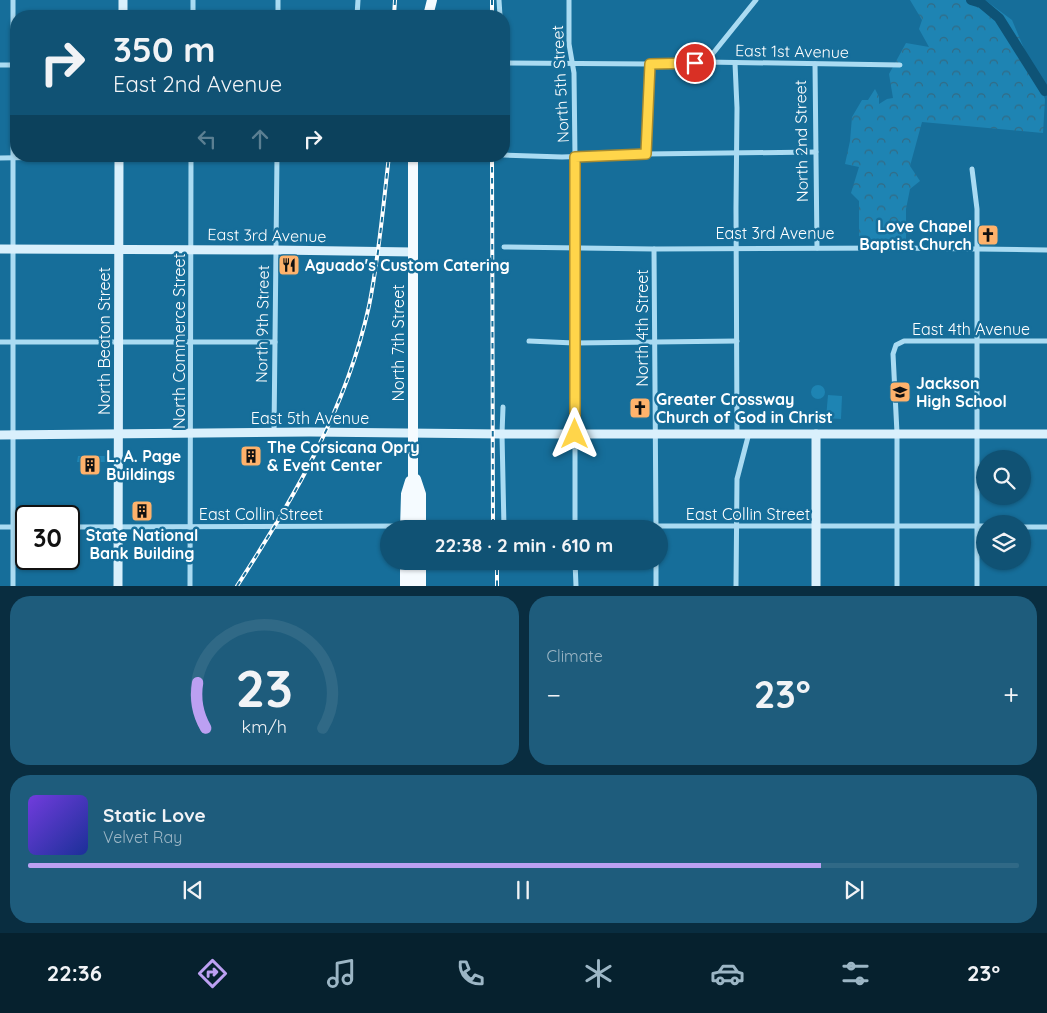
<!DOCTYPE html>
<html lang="en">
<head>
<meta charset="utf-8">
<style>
	body { margin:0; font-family:Quicksand,sans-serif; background:#1e5c7c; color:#f1f3f6; height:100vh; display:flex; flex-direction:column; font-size:19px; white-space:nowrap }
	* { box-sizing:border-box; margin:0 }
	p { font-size:16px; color:#9cb6c5 }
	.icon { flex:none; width:28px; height:28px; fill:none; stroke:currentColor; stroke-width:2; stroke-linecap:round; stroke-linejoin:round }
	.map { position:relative; height:586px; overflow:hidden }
	.side { display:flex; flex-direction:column; gap:10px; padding:10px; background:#092d40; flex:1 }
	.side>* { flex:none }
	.banner { position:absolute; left:10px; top:10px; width:500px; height:152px; border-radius:20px; box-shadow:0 1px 4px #0004; background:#105274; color:#f1f3f6; overflow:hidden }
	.controls { position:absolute; left:976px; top:450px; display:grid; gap:10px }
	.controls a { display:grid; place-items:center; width:55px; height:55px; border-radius:50%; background:#105274; box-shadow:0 1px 4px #0004; font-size:25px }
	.speed { position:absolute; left:15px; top:505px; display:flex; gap:10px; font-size:25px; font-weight:700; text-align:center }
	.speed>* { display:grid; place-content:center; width:65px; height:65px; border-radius:50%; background:#105274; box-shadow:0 1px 4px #0004; line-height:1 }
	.speed .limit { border:2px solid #111; border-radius:8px; background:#fff; color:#111 }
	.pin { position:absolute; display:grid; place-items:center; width:42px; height:42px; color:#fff; margin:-21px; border:2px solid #fff; border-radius:50%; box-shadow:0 1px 5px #0007 }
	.me { position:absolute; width:55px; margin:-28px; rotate:0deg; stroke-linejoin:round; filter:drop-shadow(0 0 4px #0008) }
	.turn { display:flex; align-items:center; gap:18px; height:105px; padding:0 20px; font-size:22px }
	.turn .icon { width:65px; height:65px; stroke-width:2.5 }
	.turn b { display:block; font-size:35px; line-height:42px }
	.lanes { display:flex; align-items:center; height:48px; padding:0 20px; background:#0003; justify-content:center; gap:25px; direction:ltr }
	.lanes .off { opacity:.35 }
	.big { font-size:38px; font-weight:800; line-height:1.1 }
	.side .card { flex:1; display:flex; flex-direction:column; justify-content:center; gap:8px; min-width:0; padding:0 18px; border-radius:20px; background:#1e5c7c }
	.side .dial { align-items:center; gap:0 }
	.dial svg { height:130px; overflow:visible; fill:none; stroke:#306986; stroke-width:7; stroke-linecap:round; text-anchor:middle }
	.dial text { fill:#f1f3f6; stroke:none }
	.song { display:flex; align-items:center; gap:15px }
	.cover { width:60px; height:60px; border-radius:8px; background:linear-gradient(135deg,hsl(260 70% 55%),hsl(230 70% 35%)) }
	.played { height:5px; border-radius:2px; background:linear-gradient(90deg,#bca0f2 80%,#306986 80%) }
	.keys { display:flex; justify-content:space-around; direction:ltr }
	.heat { display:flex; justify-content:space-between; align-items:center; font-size:28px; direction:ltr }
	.side .tiles { flex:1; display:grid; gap:10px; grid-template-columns:1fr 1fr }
	.card:last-child { grid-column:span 2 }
	.trip { position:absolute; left:380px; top:520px; width:288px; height:50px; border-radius:25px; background:#105274; box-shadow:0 1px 4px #0004; font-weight:800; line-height:50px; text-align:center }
	.dock { display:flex; height:80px; justify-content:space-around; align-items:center; background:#06212e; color:#9cb6c5 }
	.dock .icon { width:35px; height:35px }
	.dock .on { color:#bca0f2 }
	.dock b { font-size:22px; color:#f1f3f6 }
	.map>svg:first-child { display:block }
	.green { fill:#1e84b3 }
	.forest { fill:url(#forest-crowns) }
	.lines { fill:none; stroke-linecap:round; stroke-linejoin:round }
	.river { stroke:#0e5376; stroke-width:10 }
	.street { stroke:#aadbf2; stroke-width:5 }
	.secondary { stroke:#d9f0fc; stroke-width:9 }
	.primary { stroke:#f5fbff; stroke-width:10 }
	.rail-casing { stroke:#fff; stroke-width:4 }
	.rail { stroke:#166e9a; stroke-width:2; stroke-dasharray:5.5; stroke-linecap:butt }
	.route-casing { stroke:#a68a30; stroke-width:12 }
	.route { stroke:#ffd54a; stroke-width:9 }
	.labels { text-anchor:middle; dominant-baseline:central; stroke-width:5; stroke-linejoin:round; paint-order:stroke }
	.street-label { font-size:16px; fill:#fff; stroke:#166e9a }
	.poi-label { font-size:16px; font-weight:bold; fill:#fff; stroke:#166e9a; text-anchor:start }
</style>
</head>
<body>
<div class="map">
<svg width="1047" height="586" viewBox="0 0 1047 586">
	<defs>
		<pattern id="forest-crowns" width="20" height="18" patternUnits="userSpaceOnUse" patternTransform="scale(1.25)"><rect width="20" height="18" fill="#1e84b3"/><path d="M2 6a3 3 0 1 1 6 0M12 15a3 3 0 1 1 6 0" fill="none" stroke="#336b85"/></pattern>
	</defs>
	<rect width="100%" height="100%" fill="#166e9a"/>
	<g class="green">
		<circle cx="818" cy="392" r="7"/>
		<polygon points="828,395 842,396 841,419 826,418"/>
		<polygon points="78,456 106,456 105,462 77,462"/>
	</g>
	<polygon class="forest" points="910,0 985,0 1012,20 1045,99 1043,133 922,122 910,166 920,181 910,189 906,209 906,242 859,239 859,201 851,193 859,167 845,164 850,141 852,117 862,100 868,100 875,89 879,97 879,104 887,99 893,98 889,74 906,43 929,47 919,29 922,20"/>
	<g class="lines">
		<polyline class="river" points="971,0 981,3 999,18 1045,91"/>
		<g class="street">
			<polyline points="193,0 193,16"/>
			<polyline points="499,0 500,16"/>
			<polyline points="569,0 569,44 574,73 575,157 575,528"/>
			<polyline points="278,16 278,0"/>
			<polyline points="357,16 358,0"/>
			<polyline points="706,62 756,0"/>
			<polyline points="504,63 650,64 706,62 900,65"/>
			<polyline points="735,63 737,108 736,208 737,433"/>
			<polyline points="815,64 817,248"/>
			<polyline points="0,65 16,65"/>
			<polyline points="646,154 650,64"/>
			<polyline points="504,155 562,157 646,154 816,152"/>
			<polyline points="119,156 278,156"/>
			<polyline points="0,158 119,156"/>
			<polyline points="972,169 977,209 977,586"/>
			<polyline points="504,247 654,249 897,248 1047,250"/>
			<polyline points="654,249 656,529"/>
			<polyline points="529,341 574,343 737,341"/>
			<polyline points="0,342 275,342"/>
			<polyline points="503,407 502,434 504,528"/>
			<polyline points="274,432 277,156"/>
			<polyline points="0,527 26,527"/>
			<polyline points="69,527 405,526"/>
			<polyline points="421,527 479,529 575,526 985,526"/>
			<polyline points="1022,527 1047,527"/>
			<polyline points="575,561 576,586"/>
			<polyline points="13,586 13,0"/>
			<polyline points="190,586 191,156"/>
			<polyline points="656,586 656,561"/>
			<polyline points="736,586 737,479 749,433"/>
			<polyline points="897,586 897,433 893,354 896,345 904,341 1047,341"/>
		</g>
		<g class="secondary">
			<polyline points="123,16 123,0"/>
			<polyline points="0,249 276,250 413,252"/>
			<polyline points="0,435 310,432 502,434 1047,434"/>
			<polyline points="118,586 119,156"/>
			<polyline points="816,586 816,434"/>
		</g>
		<g class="primary">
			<polyline points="428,16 432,0"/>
			<polyline points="413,156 413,529"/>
			<polyline points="416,479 421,494 421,529"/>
			<polyline points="405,529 406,494 410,481"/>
			<polyline points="405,586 405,561"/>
			<polyline points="413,586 413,561"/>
			<polyline points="421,586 421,561"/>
		</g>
		<g class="rail-casing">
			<g id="rail">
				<polyline points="394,16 395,0"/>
				<polyline points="492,16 492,0"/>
				<polyline points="492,156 493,529"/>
				<path d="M 237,586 C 294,498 346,410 369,306 C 379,257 383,207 389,156"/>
				<polyline points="497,586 497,561"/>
			</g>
		</g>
		<use href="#rail" class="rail"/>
	</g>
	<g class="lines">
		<g class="route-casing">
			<polyline id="route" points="575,434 575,157 646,154 650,64 695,63"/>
		</g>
		<use href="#route" class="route"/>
	</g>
	<defs>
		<g id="church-square" transform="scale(1.125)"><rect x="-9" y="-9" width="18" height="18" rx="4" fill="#ffb26b" stroke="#166e9a"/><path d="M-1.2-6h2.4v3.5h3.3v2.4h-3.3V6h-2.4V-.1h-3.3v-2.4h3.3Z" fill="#111"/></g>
		<g id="restaurant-square" transform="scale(1.125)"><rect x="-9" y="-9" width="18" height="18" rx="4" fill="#ffb26b" stroke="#166e9a"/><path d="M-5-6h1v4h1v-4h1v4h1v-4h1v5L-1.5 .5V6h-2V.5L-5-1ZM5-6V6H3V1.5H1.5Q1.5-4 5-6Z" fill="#111"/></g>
		<g id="school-square" transform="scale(1.125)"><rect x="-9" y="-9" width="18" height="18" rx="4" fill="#ffb26b" stroke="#166e9a"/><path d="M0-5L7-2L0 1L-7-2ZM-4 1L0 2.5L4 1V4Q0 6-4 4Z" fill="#111"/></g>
		<g id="building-square" transform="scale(1.125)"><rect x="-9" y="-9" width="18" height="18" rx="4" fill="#ffb26b" stroke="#166e9a"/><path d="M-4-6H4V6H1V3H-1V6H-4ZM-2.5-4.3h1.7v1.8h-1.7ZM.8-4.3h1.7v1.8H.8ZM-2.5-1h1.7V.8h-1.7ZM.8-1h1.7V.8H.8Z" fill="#111"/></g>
	</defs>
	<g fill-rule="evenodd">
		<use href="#church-square" x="988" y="235"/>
		<use href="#restaurant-square" x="289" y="265"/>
		<use href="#school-square" x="900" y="392"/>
		<use href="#church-square" x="640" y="408"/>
		<use href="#building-square" x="251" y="456"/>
		<use href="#building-square" x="90" y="465"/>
		<use href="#building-square" x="142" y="511"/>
	</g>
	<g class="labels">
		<g class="street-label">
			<text transform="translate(792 51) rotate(1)">East 1st Avenue</text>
			<text transform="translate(560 84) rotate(-93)">North 5th Street</text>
			<text transform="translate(801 141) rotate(-91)">North 2nd Street</text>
			<text x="775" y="233">East 3rd Avenue</text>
			<text transform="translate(267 235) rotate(1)">East 3rd Avenue</text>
			<text transform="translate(262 324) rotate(-89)">North 9th Street</text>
			<text transform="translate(642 328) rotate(-90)">North 4th Street</text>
			<text x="971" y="329">East 4th Avenue</text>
			<text transform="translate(104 341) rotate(-90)">North Beaton Street</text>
			<text transform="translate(179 341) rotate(-90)">North Commerce Street</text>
			<text transform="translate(398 343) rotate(-90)">North 7th Street</text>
			<text x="310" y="418">East 5th Avenue</text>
			<text x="261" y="514">East Collin Street</text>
			<text x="748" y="514">East Collin Street</text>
		</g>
		<g class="poi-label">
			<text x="972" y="226" text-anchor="end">Love Chapel<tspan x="972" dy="18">Baptist Church</tspan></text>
			<text x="305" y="265">Aguado's Custom Catering</text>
			<text x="916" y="383">Jackson<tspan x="916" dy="18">High School</tspan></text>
			<text x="656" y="399">Greater Crossway<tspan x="656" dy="18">Church of God in Christ</tspan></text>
			<text x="267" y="447">The Corsicana Opry<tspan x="267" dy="18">&amp; Event Center</tspan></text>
			<text x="106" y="456">L. A. Page<tspan x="106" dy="18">Buildings</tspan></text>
			<text x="142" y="535" text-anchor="middle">State National<tspan x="142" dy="18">Bank Building</tspan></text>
		</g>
	</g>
</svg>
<div class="controls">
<a><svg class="icon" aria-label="search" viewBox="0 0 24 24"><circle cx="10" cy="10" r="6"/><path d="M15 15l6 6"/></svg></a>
<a><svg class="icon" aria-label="layers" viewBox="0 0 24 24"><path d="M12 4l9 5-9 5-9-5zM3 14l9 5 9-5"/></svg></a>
</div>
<div class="speed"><div class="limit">30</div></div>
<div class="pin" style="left:695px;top:63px;background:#d93025"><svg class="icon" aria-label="arrive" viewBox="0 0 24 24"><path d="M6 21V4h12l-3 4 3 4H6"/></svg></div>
<svg class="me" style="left:575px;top:434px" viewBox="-20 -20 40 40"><path d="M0-17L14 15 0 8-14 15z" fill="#ffd54a" stroke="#fff" stroke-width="4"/></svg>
<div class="trip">22:38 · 2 min · 610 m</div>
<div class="banner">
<div class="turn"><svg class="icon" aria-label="right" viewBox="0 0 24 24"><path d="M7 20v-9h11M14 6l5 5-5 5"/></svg><div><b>350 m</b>East 2nd Avenue</div></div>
<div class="lanes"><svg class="icon off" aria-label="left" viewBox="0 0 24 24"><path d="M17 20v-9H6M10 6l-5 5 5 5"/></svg><svg class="icon off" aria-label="ahead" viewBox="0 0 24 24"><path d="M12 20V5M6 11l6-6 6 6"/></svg><svg class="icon" aria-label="right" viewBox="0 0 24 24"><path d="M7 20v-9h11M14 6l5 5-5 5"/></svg></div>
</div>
</div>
<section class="side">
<div class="tiles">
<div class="card dial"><svg viewBox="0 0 100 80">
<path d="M14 69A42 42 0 1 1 86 69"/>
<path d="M14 69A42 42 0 0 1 9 41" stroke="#bca0f2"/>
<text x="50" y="56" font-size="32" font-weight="700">23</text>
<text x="50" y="72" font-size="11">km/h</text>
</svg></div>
<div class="card"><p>Climate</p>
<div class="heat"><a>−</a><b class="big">23°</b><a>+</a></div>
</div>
<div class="card">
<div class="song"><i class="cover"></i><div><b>Static Love</b><p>Velvet Ray</p></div></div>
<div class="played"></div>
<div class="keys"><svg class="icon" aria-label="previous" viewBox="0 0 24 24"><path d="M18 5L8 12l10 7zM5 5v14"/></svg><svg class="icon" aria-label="pause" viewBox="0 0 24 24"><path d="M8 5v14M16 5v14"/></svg><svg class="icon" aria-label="next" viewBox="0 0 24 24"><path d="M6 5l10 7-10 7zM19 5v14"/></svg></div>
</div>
</div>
</section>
<nav class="dock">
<b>22:36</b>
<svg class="icon on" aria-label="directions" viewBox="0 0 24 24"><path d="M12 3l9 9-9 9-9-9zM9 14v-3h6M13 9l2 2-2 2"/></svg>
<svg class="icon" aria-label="music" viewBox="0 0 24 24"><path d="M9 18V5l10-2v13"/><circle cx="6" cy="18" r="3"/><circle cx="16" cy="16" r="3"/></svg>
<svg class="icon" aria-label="phone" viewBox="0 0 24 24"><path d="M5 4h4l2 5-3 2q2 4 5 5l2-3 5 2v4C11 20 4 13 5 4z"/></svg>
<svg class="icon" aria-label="climate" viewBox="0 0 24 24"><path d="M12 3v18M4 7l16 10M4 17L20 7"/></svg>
<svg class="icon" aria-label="car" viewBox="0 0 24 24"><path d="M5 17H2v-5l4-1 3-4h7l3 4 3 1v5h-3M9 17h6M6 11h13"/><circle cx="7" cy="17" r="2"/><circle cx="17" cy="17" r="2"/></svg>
<svg class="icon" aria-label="filters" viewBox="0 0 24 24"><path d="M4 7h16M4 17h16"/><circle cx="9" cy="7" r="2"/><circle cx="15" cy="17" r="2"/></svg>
<b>23°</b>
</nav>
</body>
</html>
